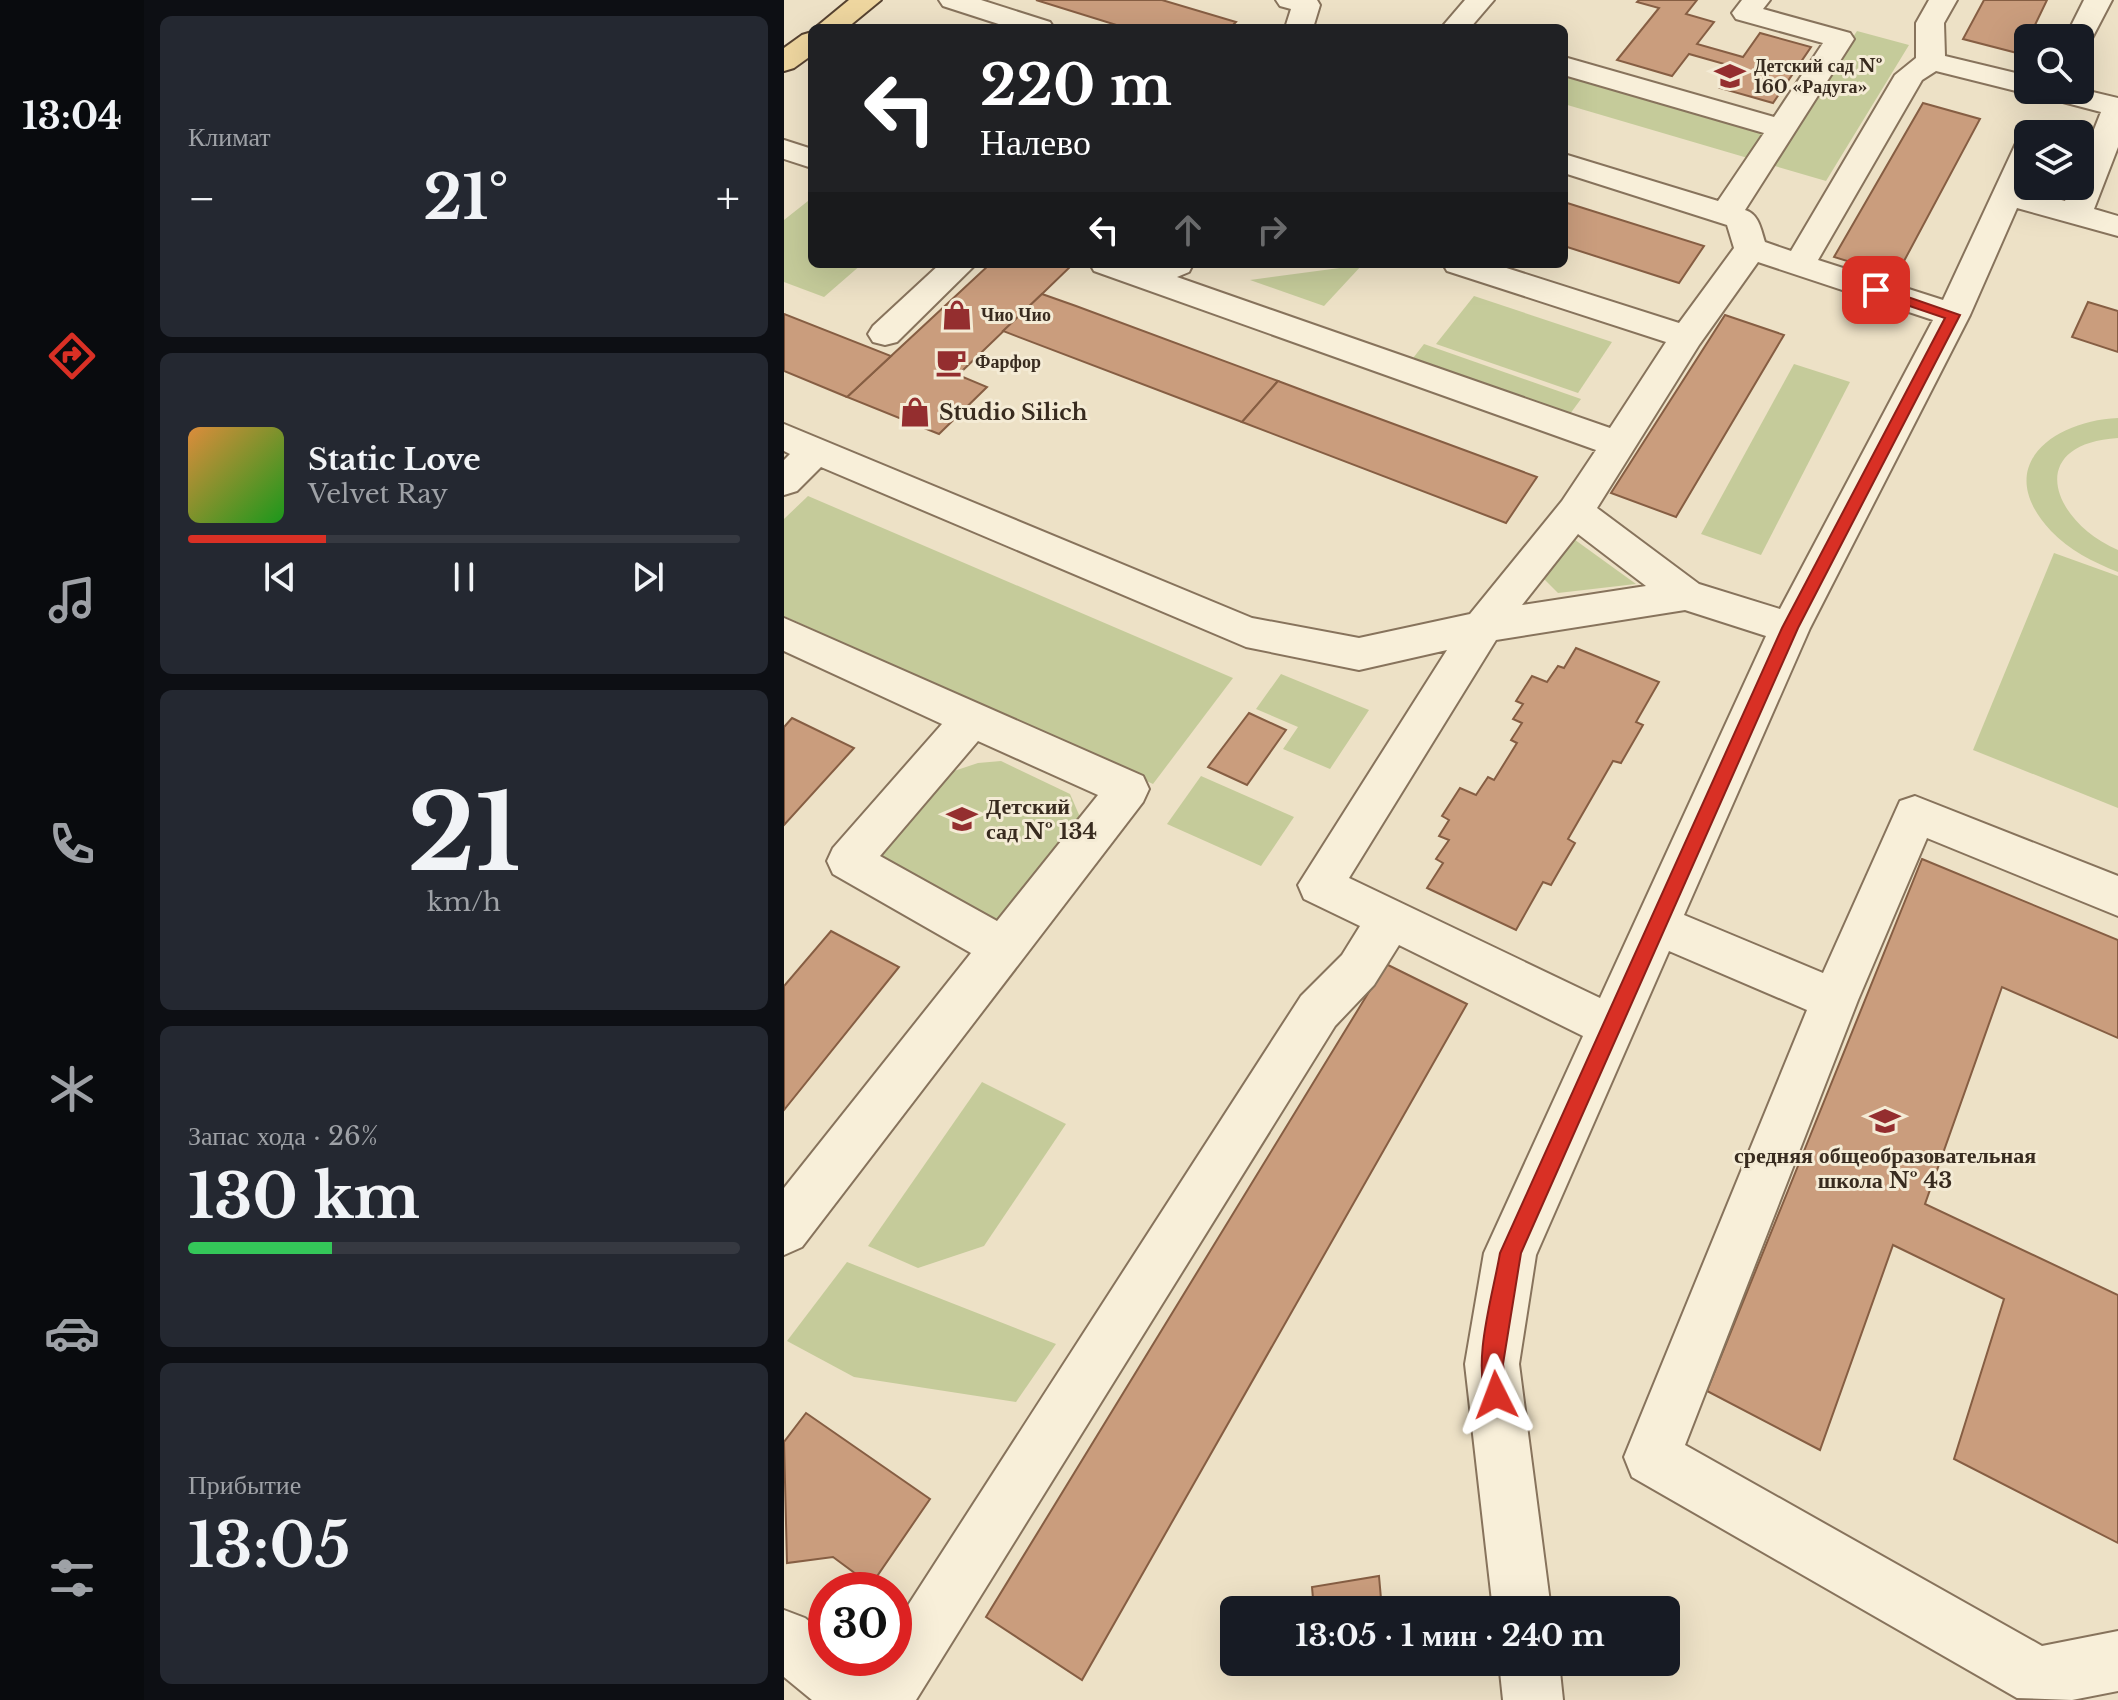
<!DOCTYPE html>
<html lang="ru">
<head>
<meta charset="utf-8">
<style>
	body { margin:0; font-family:"Libre Baskerville",serif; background:#242831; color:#f1f3f6; height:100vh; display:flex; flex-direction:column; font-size:30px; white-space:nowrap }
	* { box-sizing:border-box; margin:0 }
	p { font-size:26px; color:#9ea1a6 }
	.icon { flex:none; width:44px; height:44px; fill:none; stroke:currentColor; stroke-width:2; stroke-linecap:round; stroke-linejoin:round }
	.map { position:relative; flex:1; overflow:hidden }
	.drawer { display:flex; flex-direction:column; gap:16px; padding:16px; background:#0d0f14; width:640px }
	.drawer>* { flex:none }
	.banner { position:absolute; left:24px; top:24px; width:760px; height:244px; border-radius:12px; box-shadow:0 8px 32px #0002; background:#202124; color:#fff; overflow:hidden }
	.tools { position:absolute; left:1230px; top:24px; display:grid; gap:16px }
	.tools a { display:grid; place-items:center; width:80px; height:80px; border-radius:12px; background:#171b24; box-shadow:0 8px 32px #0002; font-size:40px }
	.speed { position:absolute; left:24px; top:1572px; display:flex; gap:16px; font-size:40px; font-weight:700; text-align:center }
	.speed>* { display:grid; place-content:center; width:104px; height:104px; border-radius:50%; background:#171b24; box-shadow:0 8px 32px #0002; line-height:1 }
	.speed .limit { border:12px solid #d22; background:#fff; color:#111 }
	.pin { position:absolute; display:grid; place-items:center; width:68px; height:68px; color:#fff; margin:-34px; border-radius:16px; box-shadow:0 4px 12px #0006 }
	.me { position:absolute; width:88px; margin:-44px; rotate:357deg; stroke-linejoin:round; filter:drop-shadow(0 0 6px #0008) }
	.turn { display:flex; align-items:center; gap:28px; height:168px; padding:0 40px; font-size:36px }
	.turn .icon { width:104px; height:104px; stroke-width:2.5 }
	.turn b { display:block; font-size:56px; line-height:68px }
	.lanes { display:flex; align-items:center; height:76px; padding:0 40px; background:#0003; justify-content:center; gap:40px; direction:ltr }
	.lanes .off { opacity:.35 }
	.big { font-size:60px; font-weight:700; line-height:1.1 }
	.drawer .widget { flex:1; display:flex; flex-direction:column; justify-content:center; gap:12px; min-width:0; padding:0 28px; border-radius:12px; background:#242831 }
	.drawer .dial { align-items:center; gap:0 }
	.dial b { font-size:104px; line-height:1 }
	.song { display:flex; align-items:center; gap:24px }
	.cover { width:96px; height:96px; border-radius:12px; background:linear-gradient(135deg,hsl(30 70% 55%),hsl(120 70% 35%)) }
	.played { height:8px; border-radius:4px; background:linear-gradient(90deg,#d93025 25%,#363941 25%) }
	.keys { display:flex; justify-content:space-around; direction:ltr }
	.heat { display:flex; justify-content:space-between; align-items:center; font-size:44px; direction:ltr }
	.charge { height:12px; border-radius:6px; background:linear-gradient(90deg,#34c759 26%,#363941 0) }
	.trip { position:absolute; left:436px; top:1596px; width:460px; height:80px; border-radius:12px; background:#171b24; box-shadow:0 8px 32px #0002; font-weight:700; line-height:80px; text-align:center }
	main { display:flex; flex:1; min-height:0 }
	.menu { display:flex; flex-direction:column; width:144px; justify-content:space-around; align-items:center; background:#090b0e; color:#9ea1a6 }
	.menu .icon { width:56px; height:56px }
	.menu .on { color:#d93025 }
	.menu b { font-size:36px; color:#f1f3f6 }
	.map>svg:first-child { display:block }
	.green { fill:#c5cb9a }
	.building { fill:#ca9d7d; stroke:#865e43; stroke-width:2 }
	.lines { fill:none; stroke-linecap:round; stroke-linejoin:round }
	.minor-casing { stroke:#87735c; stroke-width:4 }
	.major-casing { stroke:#564230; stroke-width:4 }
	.minor { fill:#f8efd9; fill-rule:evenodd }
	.major { fill:#eed69f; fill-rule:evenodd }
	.route { fill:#d93025; stroke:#8d1f18; stroke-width:2 }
	.labels { text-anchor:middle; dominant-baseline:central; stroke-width:6; stroke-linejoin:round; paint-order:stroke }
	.far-poi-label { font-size:18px; font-weight:bold; fill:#382b1f; stroke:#f4ebd5; text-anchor:start }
	.poi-label { font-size:22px; font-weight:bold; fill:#382b1f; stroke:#f4ebd5; text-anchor:start }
</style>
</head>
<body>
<main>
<nav class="menu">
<b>13:04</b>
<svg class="icon on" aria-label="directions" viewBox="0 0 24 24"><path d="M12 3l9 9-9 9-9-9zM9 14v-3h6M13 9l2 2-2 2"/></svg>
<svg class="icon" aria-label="music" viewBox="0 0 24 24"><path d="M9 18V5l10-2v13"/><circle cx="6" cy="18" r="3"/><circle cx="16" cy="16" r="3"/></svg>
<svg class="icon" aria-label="phone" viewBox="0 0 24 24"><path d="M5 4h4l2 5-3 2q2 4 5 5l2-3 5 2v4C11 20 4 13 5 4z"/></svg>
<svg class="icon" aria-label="climate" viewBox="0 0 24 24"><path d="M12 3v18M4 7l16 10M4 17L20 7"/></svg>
<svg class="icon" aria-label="car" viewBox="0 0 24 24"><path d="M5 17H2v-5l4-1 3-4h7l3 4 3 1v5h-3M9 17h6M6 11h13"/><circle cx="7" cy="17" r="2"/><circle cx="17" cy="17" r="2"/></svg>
<svg class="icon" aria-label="filters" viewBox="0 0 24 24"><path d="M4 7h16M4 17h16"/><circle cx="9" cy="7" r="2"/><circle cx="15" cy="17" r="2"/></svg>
</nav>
<section class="drawer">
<div class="widget"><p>Климат</p>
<div class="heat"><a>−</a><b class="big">21°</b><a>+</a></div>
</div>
<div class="widget">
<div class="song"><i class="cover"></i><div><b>Static Love</b><p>Velvet Ray</p></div></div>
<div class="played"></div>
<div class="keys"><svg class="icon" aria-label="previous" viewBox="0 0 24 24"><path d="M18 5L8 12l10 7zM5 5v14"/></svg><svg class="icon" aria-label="pause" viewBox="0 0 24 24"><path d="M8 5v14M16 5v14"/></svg><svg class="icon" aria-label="next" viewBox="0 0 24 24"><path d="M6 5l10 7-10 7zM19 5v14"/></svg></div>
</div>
<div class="widget dial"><b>21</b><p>km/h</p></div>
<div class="widget"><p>Запас хода · 26%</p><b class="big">130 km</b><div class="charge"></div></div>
<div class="widget"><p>Прибытие</p><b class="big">13:05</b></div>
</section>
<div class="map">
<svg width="1334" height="1700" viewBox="0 0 1334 1700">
	<rect width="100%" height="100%" fill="#ede1c6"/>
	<g class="green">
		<polygon points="1073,31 1125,45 1042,181 780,104 780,73 1004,137"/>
		<polygon points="24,201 28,202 28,264 78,264 40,297 0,282 0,220"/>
		<polygon points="578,265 540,306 466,280"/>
		<polygon points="690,296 828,342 794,393 652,344"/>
		<polygon points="640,344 797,399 783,418 626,362"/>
		<polygon points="1010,364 1066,382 977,555 917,534"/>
		<path d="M 1334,418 L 1334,438 C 1240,444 1267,521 1334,550 L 1334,572 C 1309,562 1285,550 1267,531 C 1207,467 1268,421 1334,418 Z"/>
		<polygon points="24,496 449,678 369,784 0,616 0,519"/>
		<polygon points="787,537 852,584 774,593 760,579 760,568"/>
		<polygon points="1270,553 1334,576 1334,808 1189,750"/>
		<polygon points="497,674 585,710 546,769 499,749 514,727 472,709"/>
		<polygon points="217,761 286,794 296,817 292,842 219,935 89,866 170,771 194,763"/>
		<polygon points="417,776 510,817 477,866 383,824"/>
		<polygon points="198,1082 282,1124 200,1246 134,1268 84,1246"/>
		<polygon points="63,1262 272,1344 232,1402 70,1377 3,1341"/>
	</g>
	<g class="building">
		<polygon points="252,0 378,0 452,22 446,28 342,28"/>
		<polygon points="855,0 913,0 902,14 930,22 913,44 959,57 976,33 1027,47 989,103 936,88 951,67 905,54 888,76 833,60 875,8 853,2"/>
		<polygon points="1200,0 1263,0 1237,54 1179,39"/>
		<polygon points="1139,103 1196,119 1112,276 1050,257"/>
		<polygon points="780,202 920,246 895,283 780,246"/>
		<polygon points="206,264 289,264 174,375 203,387 155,434 63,397"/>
		<polygon points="258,294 292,306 494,381 458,422 219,331"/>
		<polygon points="1304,302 1334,311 1334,352 1288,337"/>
		<polygon points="0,314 107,356 63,397 0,371"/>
		<polygon points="941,315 1000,335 892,517 827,493"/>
		<polygon points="494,381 534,396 753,477 722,523 458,422"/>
		<polygon points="792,648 875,682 852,722 859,725 837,763 829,761 784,839 791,843 767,885 759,882 732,930 643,888 659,863 652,859 665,840 655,836 665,820 658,816 676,788 692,795 704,777 710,780 733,743 727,740 738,723 729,719 739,704 732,701 748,676 763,682 774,666 780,668"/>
		<polygon points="465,713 502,730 463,785 424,767"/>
		<polygon points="8,718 70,748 0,825 0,727"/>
		<polygon points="1138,859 1334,940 1334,1038 1218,987 1141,1204 1334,1295 1334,1543 1170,1459 1220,1299 1109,1245 1036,1450 923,1391"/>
		<polygon points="47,931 115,967 0,1110 0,986"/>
		<polygon points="602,964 683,1004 298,1680 202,1617"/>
		<polygon points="22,1413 146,1499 87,1585 49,1557 3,1563 0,1442"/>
		<polygon points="595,1576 598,1610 530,1610 528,1587"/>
	</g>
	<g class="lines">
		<g class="minor-casing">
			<g id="minor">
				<polygon points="155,0 197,0 266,22 270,28 227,28 159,6"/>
				<polygon points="492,0 533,0 536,5 529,28 501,28 507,9 496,6"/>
				<polygon points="681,0 710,0 686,28 657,28"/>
				<path d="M 958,0 L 986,0 L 979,9 L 1066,33 L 1070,39 L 961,210 C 975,214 977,230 981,242 L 1007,251 L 1111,75 L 1132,58 L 1132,23 L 1145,0 L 1173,0 L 1160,23 L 1161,56 L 1244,76 L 1244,90 L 1296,89 L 1334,98 L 1334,147 L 1310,209 L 1334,216 L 1334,236 L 1233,208 L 1186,315 L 1026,628 L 900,915 L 1039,973 L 1116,801 L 1131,796 L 1334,876 L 1334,916 L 1143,838 L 1074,1000 L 901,1445 L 1258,1646 L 1334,1631 L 1334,1691 L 1288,1700 L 1233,1698 L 848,1477 L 840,1457 L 1023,1010 L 885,951 L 752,1255 L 735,1364 L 767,1610 L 709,1610 L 681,1364 L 700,1253 L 799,1036 L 615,945 L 590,985 L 551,1026 L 132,1700 L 28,1700 L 0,1677 L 0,1610 L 21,1618 L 42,1635 L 42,1658 L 70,1658 L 83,1668 L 90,1658 L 110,1658 L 110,1627 L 517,996 L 558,955 L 576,926 L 520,899 L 514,885 L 663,650 L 575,670 L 462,647 L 37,467 L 13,491 L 0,495 L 0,460 L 6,454 L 0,451 L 0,424 L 468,618 L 575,638 L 686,614 L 778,501 L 812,450 L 310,271 L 306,264 L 355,264 L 365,267 L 368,264 L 409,264 L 405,272 L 393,277 L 826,428 L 882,342 L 663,271 L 659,264 L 710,264 L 895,323 L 950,248 L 943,225 L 780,173 L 780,154 L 934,201 L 980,133 L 780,75 L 780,57 L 990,117 L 1039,43 L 952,19 L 948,13 ZM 1152,71 L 1244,94 L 1252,92 L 1256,96 L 1317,112 L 1296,165 L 1296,186 L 1287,186 L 1281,201 L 1241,190 L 1244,183 L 1244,139 L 1233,141 L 1159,300 L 1034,260 L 1138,80 ZM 974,262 L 1149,320 L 996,609 L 915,584 L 813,508 L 915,345 ZM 794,534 L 862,586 L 738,605 ZM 901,610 L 982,636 L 816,998 L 565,878 L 712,640 Z"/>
				<polygon points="1300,0 1328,0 1305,44 1296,46 1296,38 1281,38"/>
				<polygon points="0,140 28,149 28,168 0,159"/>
				<polygon points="156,264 192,264 113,342 101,345 89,342 84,334 89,326"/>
				<path d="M 0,618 L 359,776 L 365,789 L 359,802 L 18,1247 L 0,1255 L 0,1188 L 187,953 L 49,874 L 43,861 L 49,848 L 158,724 L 0,651 ZM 194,741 L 314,795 L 213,921 L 96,856 Z"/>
				<polygon points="715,1662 775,1662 779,1700 719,1700"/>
			</g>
		</g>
		<g class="major-casing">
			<g id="major">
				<polygon points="65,0 97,0 63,28 31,28"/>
				<polygon points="28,32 28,55 10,68 0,71 0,48 18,35"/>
			</g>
		</g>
		<use href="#minor" class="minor"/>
		<use href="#major" class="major"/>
	</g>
	<path class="route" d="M 1092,286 L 1176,315 L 1014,628 L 737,1253 L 719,1364 L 723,1395 L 720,1403 L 712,1406 L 704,1403 C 687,1363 709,1295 716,1253 L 998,628 L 1161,318 L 1087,293 L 1085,290 Z"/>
	<defs>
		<g id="school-bare" transform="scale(2.4)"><path d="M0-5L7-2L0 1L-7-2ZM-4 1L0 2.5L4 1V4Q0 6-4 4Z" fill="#942e2f" stroke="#f4ebd5" stroke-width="2.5" paint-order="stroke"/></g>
		<g id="shop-bare" transform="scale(2.4)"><path d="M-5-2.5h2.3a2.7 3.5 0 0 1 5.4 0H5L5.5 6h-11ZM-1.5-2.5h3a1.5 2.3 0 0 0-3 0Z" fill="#942e2f" stroke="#f4ebd5" stroke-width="2.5" paint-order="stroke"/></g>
		<g id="cafe-bare" transform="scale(2.4)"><path d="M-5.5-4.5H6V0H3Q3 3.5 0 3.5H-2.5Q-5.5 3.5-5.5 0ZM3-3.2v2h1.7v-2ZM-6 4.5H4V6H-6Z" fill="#942e2f" stroke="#f4ebd5" stroke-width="2.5" paint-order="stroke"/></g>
	</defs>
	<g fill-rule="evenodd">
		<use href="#school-bare" x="946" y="76"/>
		<use href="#shop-bare" x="173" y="315"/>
		<use href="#cafe-bare" x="167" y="362"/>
		<use href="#shop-bare" x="131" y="412"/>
		<use href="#school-bare" x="178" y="819"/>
		<use href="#school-bare" x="1101" y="1121"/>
	</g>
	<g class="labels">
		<g class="far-poi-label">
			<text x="970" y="66">Детский сад №<tspan x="970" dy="21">160 «Радуга»</tspan></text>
			<text x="197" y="315">Чио Чио</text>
			<text x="191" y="362">Фарфор</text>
		</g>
		<g class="poi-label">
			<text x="155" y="412">Studio Silich</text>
			<text x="202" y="806">Детский<tspan x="202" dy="25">сад № 134</tspan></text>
			<text x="1101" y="1155" text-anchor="middle">средняя общеобразовательная<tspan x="1101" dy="25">школа № 43</tspan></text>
		</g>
	</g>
</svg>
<div class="tools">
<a><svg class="icon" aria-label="search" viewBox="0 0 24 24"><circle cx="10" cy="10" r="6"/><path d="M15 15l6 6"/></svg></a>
<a><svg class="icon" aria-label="layers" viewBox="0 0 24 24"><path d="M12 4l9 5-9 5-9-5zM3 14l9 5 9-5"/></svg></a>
</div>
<div class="speed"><div class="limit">30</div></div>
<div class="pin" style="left:1092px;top:290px;background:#d93025"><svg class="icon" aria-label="arrive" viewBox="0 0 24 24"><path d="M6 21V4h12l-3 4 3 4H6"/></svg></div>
<svg class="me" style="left:712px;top:1395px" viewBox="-20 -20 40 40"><path d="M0-17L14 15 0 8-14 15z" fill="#d93025" stroke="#fff" stroke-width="4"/></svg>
<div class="trip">13:05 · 1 мин · 240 m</div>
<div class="banner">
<div class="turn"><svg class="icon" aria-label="left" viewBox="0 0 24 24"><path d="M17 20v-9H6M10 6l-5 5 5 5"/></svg><div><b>220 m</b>Налево</div></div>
<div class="lanes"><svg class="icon" aria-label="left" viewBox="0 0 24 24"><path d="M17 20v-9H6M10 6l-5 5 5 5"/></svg><svg class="icon off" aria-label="ahead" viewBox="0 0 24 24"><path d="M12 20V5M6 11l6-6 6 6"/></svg><svg class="icon off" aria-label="right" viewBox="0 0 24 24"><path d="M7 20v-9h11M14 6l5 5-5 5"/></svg></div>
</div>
</div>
</main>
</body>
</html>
